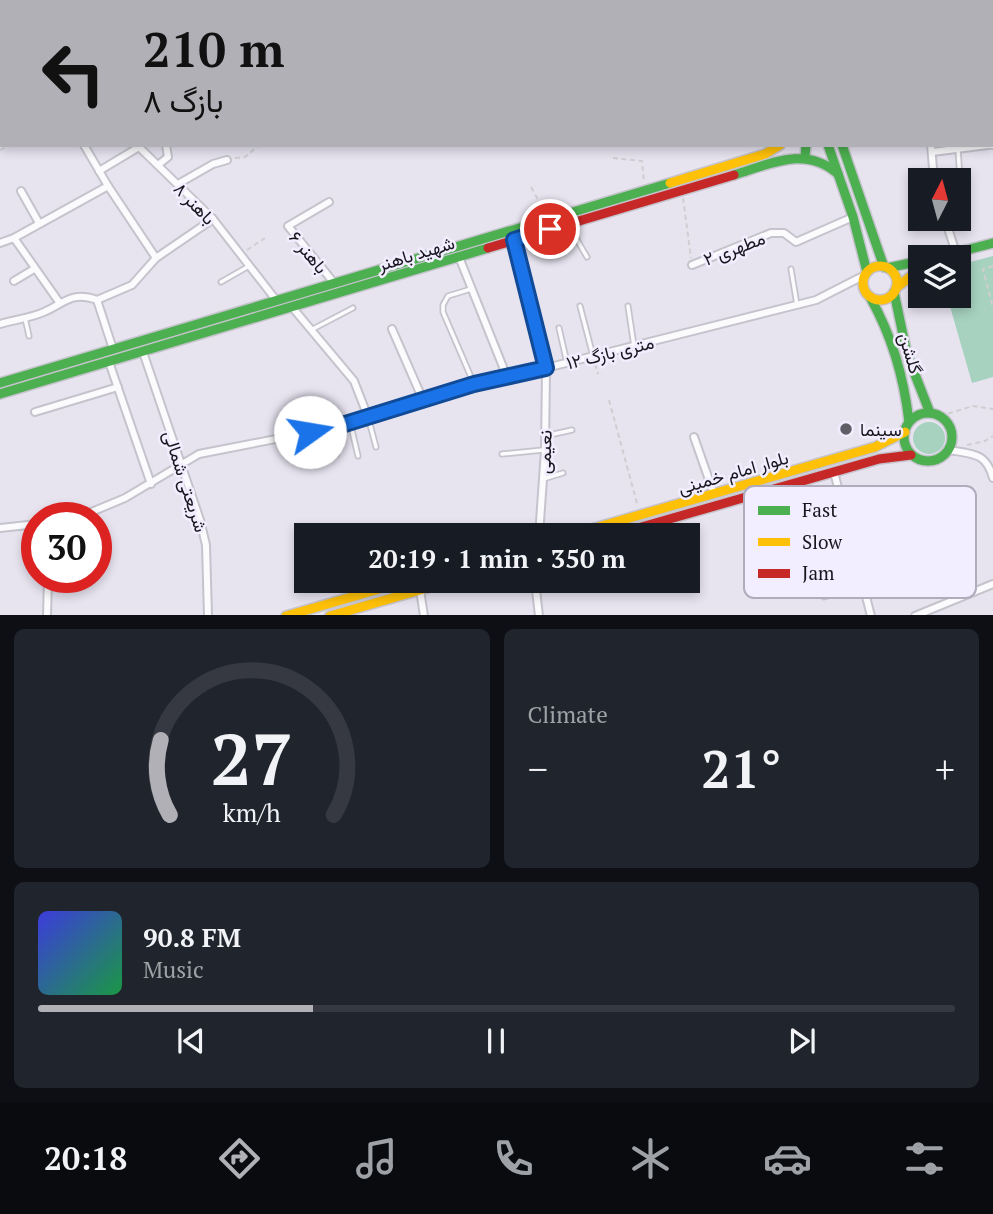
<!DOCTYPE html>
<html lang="en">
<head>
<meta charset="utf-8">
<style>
	body { margin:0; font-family:"PT Serif",Vazirmatn,serif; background:#20242c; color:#f1f3f6; height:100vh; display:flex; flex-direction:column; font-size:26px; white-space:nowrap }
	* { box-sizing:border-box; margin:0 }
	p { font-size:23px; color:#9ea1a6 }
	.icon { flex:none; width:38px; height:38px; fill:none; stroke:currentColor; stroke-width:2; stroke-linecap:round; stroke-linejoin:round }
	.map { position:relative; height:615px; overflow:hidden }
	.panel { display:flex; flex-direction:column; gap:14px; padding:14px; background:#0d0f14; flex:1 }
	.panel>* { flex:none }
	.hud { position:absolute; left:0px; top:0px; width:994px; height:147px; box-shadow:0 4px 10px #0003; background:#b0b0b6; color:#111; overflow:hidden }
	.needle { width:46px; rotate:6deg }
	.tools { position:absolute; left:908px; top:168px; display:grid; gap:14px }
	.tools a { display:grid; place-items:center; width:63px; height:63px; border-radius:0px; background:#171b24; box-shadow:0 4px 10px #0003; font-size:35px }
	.speed { position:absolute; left:21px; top:502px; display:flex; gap:14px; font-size:35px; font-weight:700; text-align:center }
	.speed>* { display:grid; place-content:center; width:91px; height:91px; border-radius:50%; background:#171b24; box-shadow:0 4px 10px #0003; line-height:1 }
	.speed .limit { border:10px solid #d22; background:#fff; color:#111 }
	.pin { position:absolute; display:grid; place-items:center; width:60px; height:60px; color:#fff; margin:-30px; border:4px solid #fff; border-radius:50%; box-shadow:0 2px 7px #0007 }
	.me { position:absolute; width:77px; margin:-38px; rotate:77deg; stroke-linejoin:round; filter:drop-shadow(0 0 5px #0008) }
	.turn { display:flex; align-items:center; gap:24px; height:147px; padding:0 28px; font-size:32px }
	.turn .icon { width:91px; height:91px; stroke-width:2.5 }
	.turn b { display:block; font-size:49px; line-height:60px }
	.big { font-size:52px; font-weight:600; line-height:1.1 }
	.panel .card { flex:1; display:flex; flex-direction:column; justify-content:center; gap:10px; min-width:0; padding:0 24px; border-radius:10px; background:#20242c }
	.panel .dial { align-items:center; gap:0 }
	.dial svg { height:182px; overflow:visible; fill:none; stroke:#363941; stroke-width:7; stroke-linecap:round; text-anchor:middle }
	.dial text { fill:#f1f3f6; stroke:none }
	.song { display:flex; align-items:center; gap:21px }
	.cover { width:84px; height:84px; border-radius:10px; background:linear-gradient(135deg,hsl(240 70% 55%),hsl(140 70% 35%)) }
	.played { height:7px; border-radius:4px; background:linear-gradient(90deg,#b0b0b6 30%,#363941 30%) }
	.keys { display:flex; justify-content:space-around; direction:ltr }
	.heat { display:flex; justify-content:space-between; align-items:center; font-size:38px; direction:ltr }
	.panel .tiles { flex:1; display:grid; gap:14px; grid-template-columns:1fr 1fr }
	.card:last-child { grid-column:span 2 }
	.trip { position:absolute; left:294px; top:523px; width:406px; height:70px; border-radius:0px; background:#171b24; box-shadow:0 4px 10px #0003; font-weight:600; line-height:70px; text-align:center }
	.dock { display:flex; height:112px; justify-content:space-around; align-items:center; background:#090b0e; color:#9ea1a6 }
	.dock .icon { width:49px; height:49px }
	.dock .current { color:#b0b0b6 }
	.dock b { font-size:32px; color:#f1f3f6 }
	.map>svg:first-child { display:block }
	.green { fill:#a7d2c0 }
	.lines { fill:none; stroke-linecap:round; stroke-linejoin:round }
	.lane-casing { stroke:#c5c3cc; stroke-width:7 }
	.street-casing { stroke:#c5c3cc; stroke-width:10 }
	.fast-casing { stroke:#c5c3cc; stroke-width:12 }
	.slow-casing { stroke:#c5c3cc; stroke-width:12 }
	.jam-casing { stroke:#c5c3cc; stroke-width:12 }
	.path { stroke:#cfced1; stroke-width:2; stroke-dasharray:5 3.5; stroke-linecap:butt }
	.lane { stroke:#fbfbfd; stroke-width:3.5 }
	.street { stroke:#fbfbfd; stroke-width:6 }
	.fast { stroke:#4caf50; stroke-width:9 }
	.slow { stroke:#ffc107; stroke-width:9 }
	.jam { stroke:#c62828; stroke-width:9 }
	.route-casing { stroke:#114b97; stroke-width:18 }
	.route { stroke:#1a73e8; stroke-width:12 }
	.poi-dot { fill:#605e67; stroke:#f2edff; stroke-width:2.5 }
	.labels { text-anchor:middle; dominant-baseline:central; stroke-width:5; stroke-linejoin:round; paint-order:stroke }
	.street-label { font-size:18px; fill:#18161d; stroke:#f2edff }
	.poi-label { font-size:18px; fill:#18161d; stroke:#f2edff; text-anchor:start }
	.key { fill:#f2edff; stroke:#b1acbb; stroke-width:2 }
	.key-label { font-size:19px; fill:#18161d }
</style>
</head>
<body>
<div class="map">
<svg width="993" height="616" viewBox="0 0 993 616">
	<rect width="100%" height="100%" fill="#e7e4f0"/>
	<g class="green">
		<polygon points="993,256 993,377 972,383 947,296 959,296 959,265"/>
		<circle cx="929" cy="438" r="16"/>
	</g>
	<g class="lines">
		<g class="lane-casing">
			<g id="lane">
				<polyline points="982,0 982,2"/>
				<polyline points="958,149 960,180"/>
				<polyline points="569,226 587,257"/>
				<polyline points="791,269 797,305"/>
				<polyline points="221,282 249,266"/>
				<polyline points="471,289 448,296 443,305 443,312 474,384"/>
				<polyline points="580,306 593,356"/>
				<polyline points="628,306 634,346"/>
				<polyline points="25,318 29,336"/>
				<polyline points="559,328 567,363"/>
				<polyline points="311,330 353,308"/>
				<polyline points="368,417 376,447"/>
				<polyline points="350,422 358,456"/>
				<polyline points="332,428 336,455"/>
				<polyline points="545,436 572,430"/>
				<polyline points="502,454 543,450"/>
				<polyline points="543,479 563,473"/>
				<polyline points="824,597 862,586"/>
			</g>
		</g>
		<g class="street-casing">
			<g id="street">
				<polyline points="917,0 917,2"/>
				<polyline points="966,2 978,0"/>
				<polyline points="992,57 993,57"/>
				<polyline points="992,72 993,72"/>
				<polyline points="84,145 108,186 156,258"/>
				<polyline points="931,145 934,180"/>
				<polyline points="992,145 993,145"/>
				<polyline points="932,152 988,145"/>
				<polyline points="158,165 168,157 166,145"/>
				<polyline points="99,171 139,147 213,219 276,300"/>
				<polyline points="178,184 213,164 227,160"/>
				<polyline points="21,191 39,223"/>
				<polyline points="329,202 288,226 334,283"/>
				<polyline points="945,219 956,253"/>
				<polyline points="14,238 59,302"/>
				<polyline points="515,240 546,368 545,450 539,536"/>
				<polyline points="0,243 14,238 108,186"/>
				<polyline points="459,257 507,377"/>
				<polyline points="692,265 771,233 784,233 796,242 853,217"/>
				<polyline points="14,281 34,269"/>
				<polyline points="97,300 132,285 156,258 213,219"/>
				<polyline points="292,307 354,381 368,417"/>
				<path d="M 0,324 C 14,320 30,318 44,312 C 65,303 71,291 97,300 L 113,349"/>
				<polyline points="392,329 423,400"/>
				<polyline points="143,352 200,520 206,545 208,616"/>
				<polyline points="109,362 151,484"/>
				<polyline points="35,412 118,387"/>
				<polyline points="694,437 714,494"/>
				<path d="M 949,450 C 972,454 986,452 993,478"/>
				<polyline points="834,472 871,616"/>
				<polyline points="77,518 125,498 199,454 332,428 474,384 546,368 816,300 865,275"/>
				<polyline points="0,528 37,524"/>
				<polyline points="535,581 539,616"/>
				<polyline points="420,590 424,616"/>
				<polyline points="47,616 48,578"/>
				<polyline points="915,616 993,584"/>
			</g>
		</g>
		<g class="fast-casing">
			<g id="fast">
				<polyline points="779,0 780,2"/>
				<polyline points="795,0 796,2"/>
				<polyline points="828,145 853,217 867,272"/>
				<polyline points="842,145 884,267"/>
				<polyline points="805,157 806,145"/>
				<path d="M 734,175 C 770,164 806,145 838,174"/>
				<polyline points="939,257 993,243"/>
				<polyline points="887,268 920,261"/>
				<polyline points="894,292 907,354 930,413"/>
				<path d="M 870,297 C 892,336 904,377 909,422"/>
				<polyline points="0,383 670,183"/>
				<polyline points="0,394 488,248"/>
				<circle cx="928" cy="437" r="24"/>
			</g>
		</g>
		<g class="slow-casing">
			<g id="slow">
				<polyline points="670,183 765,154 780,145"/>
				<circle cx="880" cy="283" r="17"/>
				<polyline points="896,288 920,269"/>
				<polyline points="567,536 875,447 905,432"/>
				<polyline points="286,616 407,581"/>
				<polyline points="330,616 451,581"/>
			</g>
		</g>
		<g class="jam-casing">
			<g id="jam">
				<polyline points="488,248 734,175"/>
				<polyline points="610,536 879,459 911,455"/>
			</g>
		</g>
		<g class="path">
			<polyline points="94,0 97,2"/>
			<polyline points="0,53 2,56"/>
			<polyline points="0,61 2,59"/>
			<polyline points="0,150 11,145"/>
			<polyline points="235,158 245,157 259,145"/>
			<polyline points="613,158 642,161 644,182"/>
			<polyline points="531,187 545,212"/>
			<polyline points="683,198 691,258"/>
			<polyline points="247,250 265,238"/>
			<polyline points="993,266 983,269 993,308"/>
			<polyline points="595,364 598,374"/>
			<polyline points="609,400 638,507"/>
			<polyline points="940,416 973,406 993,409"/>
			<polyline points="967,445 985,441 993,436"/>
		</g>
		<use href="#lane" class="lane"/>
		<use href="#street" class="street"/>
		<use href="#fast" class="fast"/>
		<use href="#slow" class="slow"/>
		<use href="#jam" class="jam"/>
	</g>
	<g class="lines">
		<g class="route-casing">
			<polyline id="route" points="310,432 332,428 474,384 546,368 514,240 550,229"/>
		</g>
		<use href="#route" class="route"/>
	</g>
	<circle class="poi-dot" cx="846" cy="429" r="7"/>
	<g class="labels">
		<g class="street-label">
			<text transform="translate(195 203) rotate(46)">باهنر ۸</text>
			<text transform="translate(734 248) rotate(-21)">مطهری ۲</text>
			<text transform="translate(309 252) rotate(50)">باهنر ۶</text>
			<text transform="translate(416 253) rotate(-17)">شهید باهنر</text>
			<text transform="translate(610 352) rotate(-14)">۱۲ متری بازگ</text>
			<text transform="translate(911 353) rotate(73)">گلشن</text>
			<text transform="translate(544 452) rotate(-88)">نعیمی</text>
			<text transform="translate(733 472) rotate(-16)">بلوار امام خمینی</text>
			<text transform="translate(186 481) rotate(72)">شریعتی شمالی</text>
		</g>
		<g class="poi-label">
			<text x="860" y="429">سینما</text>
		</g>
	</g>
	<rect x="744" y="486" width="232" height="112" rx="10" class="key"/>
	<rect x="758" y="506" width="32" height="9" fill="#4caf50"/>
	<rect x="758" y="538" width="32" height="8" fill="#ffc107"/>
	<rect x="758" y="569" width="32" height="9" fill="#c62828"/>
	<g class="key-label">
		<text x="802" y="517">Fast</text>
		<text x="802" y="549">Slow</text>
		<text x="802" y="580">Jam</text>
	</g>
</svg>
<div class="tools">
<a><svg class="needle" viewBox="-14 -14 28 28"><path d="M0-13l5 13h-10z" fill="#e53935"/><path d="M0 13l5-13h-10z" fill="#9ea1a6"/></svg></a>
<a><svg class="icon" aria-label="layers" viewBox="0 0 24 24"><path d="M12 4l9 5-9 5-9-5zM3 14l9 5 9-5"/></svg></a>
</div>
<div class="speed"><div class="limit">30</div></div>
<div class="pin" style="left:550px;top:229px;background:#d93025"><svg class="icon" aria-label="arrive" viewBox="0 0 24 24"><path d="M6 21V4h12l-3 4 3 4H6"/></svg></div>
<svg class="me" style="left:310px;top:432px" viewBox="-20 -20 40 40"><circle r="19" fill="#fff"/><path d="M0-13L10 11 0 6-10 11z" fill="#1a73e8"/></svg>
<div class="trip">20:19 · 1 min · 350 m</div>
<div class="hud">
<div class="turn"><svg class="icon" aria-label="left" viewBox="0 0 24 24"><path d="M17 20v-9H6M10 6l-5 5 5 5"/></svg><div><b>210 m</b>بازگ ۸</div></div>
</div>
</div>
<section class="panel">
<div class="tiles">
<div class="card dial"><svg viewBox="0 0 100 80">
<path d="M14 69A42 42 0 1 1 86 69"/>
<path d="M14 69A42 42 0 0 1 10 36" stroke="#b0b0b6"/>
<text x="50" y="56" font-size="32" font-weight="700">27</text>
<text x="50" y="72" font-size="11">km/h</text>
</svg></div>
<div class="card"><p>Climate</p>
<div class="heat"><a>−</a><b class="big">21°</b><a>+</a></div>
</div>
<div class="card">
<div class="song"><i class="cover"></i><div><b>90.8 FM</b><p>Music</p></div></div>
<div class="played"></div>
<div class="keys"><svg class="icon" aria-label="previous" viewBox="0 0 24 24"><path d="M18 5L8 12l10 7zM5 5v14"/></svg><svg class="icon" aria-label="pause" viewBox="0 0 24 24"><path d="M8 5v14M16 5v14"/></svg><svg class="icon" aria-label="next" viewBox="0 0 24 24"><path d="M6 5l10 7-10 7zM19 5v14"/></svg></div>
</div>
</div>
</section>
<nav class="dock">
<b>20:18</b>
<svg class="icon current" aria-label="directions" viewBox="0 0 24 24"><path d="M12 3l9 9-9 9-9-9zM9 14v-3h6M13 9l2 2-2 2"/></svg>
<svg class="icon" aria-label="music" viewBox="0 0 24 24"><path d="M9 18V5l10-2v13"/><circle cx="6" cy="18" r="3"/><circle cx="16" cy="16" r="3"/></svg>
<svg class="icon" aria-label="phone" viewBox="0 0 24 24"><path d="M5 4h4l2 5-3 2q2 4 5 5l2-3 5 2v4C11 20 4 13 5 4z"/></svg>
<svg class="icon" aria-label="climate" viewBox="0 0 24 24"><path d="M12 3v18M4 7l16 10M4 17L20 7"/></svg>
<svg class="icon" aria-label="car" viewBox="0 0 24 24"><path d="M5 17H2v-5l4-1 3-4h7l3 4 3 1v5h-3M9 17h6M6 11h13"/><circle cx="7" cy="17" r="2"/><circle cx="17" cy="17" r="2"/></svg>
<svg class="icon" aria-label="filters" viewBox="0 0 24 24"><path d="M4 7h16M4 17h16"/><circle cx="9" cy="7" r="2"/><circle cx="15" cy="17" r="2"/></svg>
</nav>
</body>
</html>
